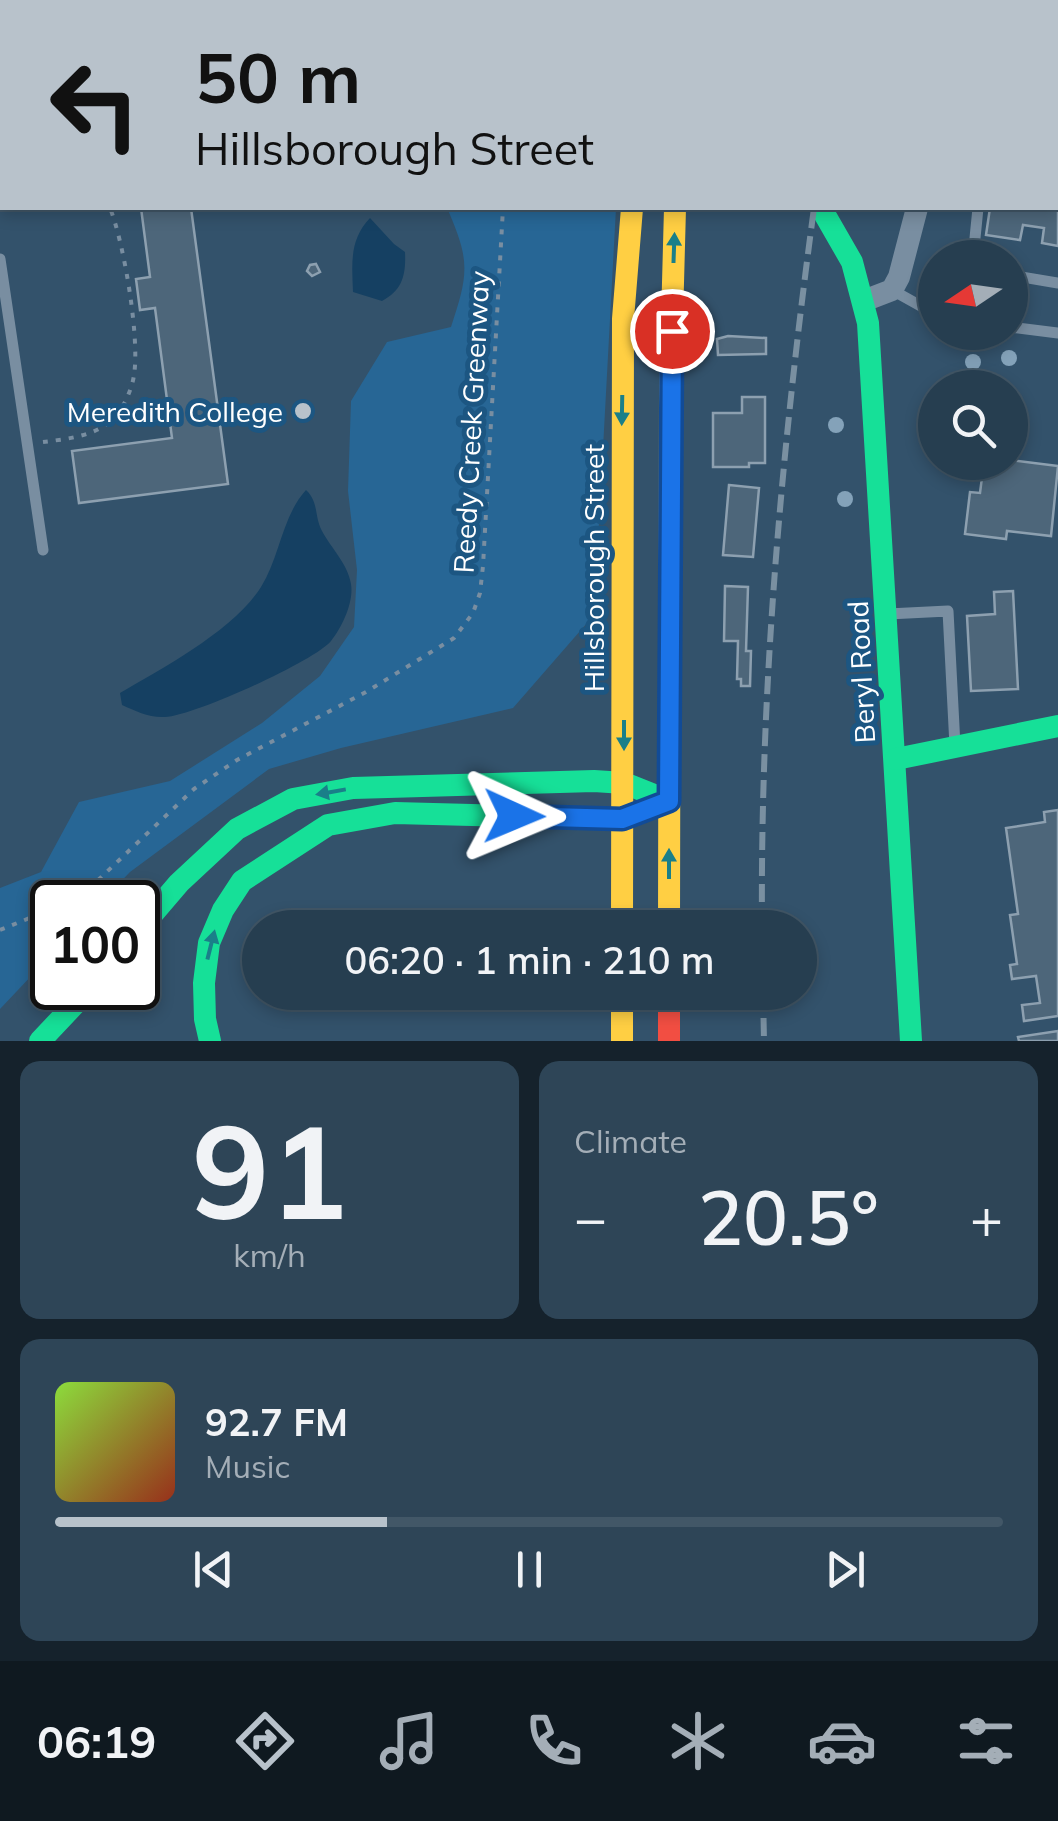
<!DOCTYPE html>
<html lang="en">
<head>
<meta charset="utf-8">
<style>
	body { margin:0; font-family:Mulish,sans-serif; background:#2e4557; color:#f1f3f6; height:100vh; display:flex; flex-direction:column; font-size:38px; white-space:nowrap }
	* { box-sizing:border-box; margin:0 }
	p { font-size:32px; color:#a4aeb7 }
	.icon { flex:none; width:55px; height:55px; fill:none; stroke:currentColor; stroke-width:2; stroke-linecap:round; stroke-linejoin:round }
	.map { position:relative; height:1041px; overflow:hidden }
	.sheet { display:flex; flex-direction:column; gap:20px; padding:20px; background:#15222c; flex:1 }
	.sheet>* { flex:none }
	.hud { position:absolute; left:0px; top:0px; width:1060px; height:210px; box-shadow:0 5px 15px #0003,0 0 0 2px #425767; background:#b8c2cb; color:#111; overflow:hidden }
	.needle { width:65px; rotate:257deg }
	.tools { position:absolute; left:918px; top:240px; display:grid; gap:20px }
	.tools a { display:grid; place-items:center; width:110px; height:110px; border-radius:50%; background:#263e50; box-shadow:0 5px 15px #0003,0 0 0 2px #425767; font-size:50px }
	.speed { position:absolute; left:30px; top:880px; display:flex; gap:20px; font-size:50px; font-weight:700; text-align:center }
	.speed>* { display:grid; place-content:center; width:130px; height:130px; border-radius:50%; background:#263e50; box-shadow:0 5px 15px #0003,0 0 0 2px #425767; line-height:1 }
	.speed .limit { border:5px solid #111; border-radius:15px; background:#fff; color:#111 }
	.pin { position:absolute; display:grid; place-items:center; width:85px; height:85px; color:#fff; margin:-42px; border:5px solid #fff; border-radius:50%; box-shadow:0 2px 10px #0007 }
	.me { position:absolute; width:110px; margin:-55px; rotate:91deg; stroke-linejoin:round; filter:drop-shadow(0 0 8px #0008) }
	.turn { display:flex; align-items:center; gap:35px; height:210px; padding:0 30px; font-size:45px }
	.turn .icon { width:130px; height:130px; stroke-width:2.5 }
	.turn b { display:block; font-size:70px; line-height:85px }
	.big { font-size:75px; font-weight:600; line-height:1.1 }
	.sheet .widget { flex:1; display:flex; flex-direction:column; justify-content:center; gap:15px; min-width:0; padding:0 35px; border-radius:20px; background:#2e4557 }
	.sheet .dial { align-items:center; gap:0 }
	.dial b { font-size:130px; line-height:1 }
	.song { display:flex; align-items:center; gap:30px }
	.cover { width:120px; height:120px; border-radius:15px; background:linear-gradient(135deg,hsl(90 70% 55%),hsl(10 70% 35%)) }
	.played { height:10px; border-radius:5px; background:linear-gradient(90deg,#b8c2cb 35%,#425767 35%) }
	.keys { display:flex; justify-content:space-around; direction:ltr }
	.heat { display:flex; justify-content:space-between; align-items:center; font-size:55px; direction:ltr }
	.sheet .tiles { flex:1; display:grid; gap:20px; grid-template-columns:1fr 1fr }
	.widget:last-child { grid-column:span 2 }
	.trip { position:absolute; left:242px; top:910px; width:575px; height:100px; border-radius:50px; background:#263e50; box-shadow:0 5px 15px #0003,0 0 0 2px #425767; font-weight:600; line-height:100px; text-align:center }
	.dock { display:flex; height:160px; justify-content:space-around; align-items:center; background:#0f1920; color:#a4aeb7 }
	.dock .icon { width:70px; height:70px }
	.dock .selected { color:#b8c2cb }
	.dock b { font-size:45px; color:#f1f3f6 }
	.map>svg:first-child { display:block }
	.green { fill:#276695 }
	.water { fill:#154062 }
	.building { fill:#4d667a; stroke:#8da0b0; stroke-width:2.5 }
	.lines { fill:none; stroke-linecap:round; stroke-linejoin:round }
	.path { stroke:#798ea1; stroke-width:4; stroke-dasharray:5 8; stroke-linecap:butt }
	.lane { stroke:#798ea1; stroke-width:11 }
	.street { stroke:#798ea1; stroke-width:22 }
	.fast { stroke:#16e098; stroke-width:22 }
	.slow { stroke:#ffcf43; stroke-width:22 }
	.jam { stroke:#f24e42; stroke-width:22 }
	.rail { stroke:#7a90a1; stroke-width:6; stroke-dasharray:18 8; stroke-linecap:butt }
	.tree { fill:#84a2b9 }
	.oneway { fill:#1a7f89 }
	.route-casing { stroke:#114b97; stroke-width:25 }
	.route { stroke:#1a73e8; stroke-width:18 }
	.poi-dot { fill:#b8c2cb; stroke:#1c5682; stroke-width:4 }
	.labels { text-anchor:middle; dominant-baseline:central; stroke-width:10; stroke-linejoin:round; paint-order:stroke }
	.poi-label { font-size:28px; fill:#fff; stroke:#1c5682; text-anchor:end }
	.street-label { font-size:28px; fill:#fff; stroke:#1c5682 }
</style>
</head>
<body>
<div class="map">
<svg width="1058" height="1041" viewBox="0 0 1058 1041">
	<rect width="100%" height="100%" fill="#33526b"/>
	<path class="green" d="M 447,208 L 616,208 L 594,615 L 513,708 L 341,748 L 269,769 L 130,872 L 101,902 L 52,902 L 52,954 L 0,1009 L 0,888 L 41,872 L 79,802 L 170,781 L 262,723 L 320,676 L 354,627 L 357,570 L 348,491 L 351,401 L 387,342 L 451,327 C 469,273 470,260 447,208 Z"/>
	<g class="water">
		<path d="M 370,218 L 394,244 L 405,252 C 406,274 403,290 382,301 L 353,292 C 352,264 349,240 370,218 Z"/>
		<path d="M 306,490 C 319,502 314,516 322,531 C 331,548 348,564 351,584 C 354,602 342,627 331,641 C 315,661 193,716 165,717 C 149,718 136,711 122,705 L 120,693 C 163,668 234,630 261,587 C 280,557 282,516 306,490 Z"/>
	</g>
	<g class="building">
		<polygon points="1058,61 1058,246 1042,243 1044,228 1023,225 1020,240 986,235 990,208 1058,208"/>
		<polygon points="141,208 191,208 228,484 79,503 72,451 172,438 155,308 140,310 136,279 150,277"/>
		<polygon points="316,264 320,272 312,276 307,271 310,265"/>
		<polygon points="728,336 766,338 766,354 718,355 717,339"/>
		<polygon points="742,397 765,397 765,463 749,463 749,467 713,467 713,413 742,413"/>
		<polygon points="1010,460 1058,466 1051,536 1007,531 1006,539 965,534 970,492 980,493 984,462"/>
		<polygon points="729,485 759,488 753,557 723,555"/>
		<polygon points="725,586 748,587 746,651 751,651 750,686 741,686 741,679 737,679 738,641 724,641"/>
		<polygon points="1013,591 1018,689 971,691 967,616 995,614 994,592"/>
		<polygon points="1058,810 1058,1016 1024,1021 1022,1005 1040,1003 1036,976 1012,979 1010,965 1017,964 1010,915 1018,914 1006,828 1045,822 1044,812"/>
		<polygon points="1058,1031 1058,1041 1019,1041 1018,1037"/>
	</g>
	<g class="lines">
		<g class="path">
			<polyline points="514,2 514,0"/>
			<polyline points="0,99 2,98"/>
			<path d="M 43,442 C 67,439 98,436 115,417 C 124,407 132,389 134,375 C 140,338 124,243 110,208"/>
			<polyline points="66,902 94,884 194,789 237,760 366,692 454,638 473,613 480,593 483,566 503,208"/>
			<polyline points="0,930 52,909"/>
		</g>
		<g class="lane">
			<polyline points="772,2 772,0"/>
			<polyline points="973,258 978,208"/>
			<polyline points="0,259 43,550"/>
			<polyline points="1010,275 1058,283"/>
			<polyline points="892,290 935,314"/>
			<polyline points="1010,327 1058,333"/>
			<polyline points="888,614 948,611 955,746"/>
		</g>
		<g class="street">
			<polyline points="120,2 122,0"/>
			<polyline points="952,2 953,0"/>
			<polyline points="0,136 2,134"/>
			<polyline points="866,300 892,290 899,277 917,208"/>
		</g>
		<g class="fast">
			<polyline points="662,0 662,2"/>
			<polyline points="821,208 852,262 868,323 911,1041"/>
			<polyline points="896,759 1058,726"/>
			<polyline points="138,931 179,883 237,829 293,799 353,788 594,781 624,783 669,801"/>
			<polyline points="40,1041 90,988"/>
			<polyline points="210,1041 205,1019 204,983 209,943 223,910 242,881 328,825 395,813 623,819 669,801"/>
		</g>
		<g class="slow">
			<polyline points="622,928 623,319 632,208"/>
			<polyline points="669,928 670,395 675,208"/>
			<polyline points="622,992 622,1041"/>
		</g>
		<polyline class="jam" points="669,992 669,1041"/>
		<g class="rail">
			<polyline points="856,2 857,0"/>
			<path d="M 762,928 C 760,688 782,445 814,208"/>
			<polyline points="763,992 764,1041"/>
		</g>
	</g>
	<g class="tree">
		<circle cx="1009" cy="358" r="8"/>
		<circle cx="973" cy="362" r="8"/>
		<circle cx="836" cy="425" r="8"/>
		<circle cx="845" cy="499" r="8"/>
	</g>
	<defs><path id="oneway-solid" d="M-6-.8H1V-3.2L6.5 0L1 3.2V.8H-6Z" transform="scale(2.5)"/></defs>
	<g class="oneway">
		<use href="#oneway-solid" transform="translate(674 248) rotate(-88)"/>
		<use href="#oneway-solid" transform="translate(622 410) rotate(91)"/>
		<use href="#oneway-solid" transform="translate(624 735) rotate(90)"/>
		<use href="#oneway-solid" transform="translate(331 792) rotate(170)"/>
		<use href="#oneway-solid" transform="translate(669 864) rotate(-90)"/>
		<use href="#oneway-solid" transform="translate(211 945) rotate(-76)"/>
	</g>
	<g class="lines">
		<g class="route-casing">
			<polyline id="route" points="514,816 622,819 669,801 672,331"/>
		</g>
		<use href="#route" class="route"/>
	</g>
	<circle class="poi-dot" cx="303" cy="411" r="10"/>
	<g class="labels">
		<g class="poi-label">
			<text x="283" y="411">Meredith College</text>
		</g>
		<g class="street-label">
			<text transform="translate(471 422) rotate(-87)">Reedy Creek Greenway</text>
			<text transform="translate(593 568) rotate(-90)">Hillsborough Street</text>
			<text transform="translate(861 672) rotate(-93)">Beryl Road</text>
		</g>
	</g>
</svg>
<div class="tools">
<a><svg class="needle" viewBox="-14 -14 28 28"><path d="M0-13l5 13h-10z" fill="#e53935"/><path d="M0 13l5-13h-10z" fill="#a4aeb7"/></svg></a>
<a><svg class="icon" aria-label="search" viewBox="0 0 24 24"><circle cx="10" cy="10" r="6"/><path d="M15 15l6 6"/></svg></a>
</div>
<div class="speed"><div class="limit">100</div></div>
<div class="pin" style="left:672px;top:331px;background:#d93025"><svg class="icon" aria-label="arrive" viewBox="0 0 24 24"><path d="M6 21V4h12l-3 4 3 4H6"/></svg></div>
<svg class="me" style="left:514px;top:816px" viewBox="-20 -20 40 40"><path d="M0-17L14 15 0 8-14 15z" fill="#1a73e8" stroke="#fff" stroke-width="4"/></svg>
<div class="trip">06:20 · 1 min · 210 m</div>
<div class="hud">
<div class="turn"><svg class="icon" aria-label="left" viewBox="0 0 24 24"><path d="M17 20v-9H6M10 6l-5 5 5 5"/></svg><div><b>50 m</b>Hillsborough Street</div></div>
</div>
</div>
<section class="sheet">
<div class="tiles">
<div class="widget dial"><b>91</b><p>km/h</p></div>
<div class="widget"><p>Climate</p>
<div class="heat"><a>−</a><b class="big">20.5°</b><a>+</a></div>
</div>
<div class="widget">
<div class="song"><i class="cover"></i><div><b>92.7 FM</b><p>Music</p></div></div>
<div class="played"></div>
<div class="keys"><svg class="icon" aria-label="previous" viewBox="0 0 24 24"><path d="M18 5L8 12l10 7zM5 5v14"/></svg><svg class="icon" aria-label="pause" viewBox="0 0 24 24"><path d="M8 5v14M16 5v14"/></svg><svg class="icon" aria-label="next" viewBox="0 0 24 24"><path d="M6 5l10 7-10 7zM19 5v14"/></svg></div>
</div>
</div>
</section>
<nav class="dock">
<b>06:19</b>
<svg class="icon selected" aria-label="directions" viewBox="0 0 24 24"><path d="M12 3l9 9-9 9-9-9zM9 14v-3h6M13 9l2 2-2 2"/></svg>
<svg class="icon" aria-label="music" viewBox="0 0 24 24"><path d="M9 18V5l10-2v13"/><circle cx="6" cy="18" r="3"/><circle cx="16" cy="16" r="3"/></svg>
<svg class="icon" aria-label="phone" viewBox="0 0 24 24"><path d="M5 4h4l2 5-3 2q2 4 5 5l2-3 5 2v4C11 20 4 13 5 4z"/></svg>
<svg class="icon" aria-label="climate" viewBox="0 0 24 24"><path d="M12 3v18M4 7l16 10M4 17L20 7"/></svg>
<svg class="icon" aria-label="car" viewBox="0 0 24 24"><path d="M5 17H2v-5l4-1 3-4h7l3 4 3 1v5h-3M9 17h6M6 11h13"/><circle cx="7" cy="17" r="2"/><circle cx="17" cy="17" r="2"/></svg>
<svg class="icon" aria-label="filters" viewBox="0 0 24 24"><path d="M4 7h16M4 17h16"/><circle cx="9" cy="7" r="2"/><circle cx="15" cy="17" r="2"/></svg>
</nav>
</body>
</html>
